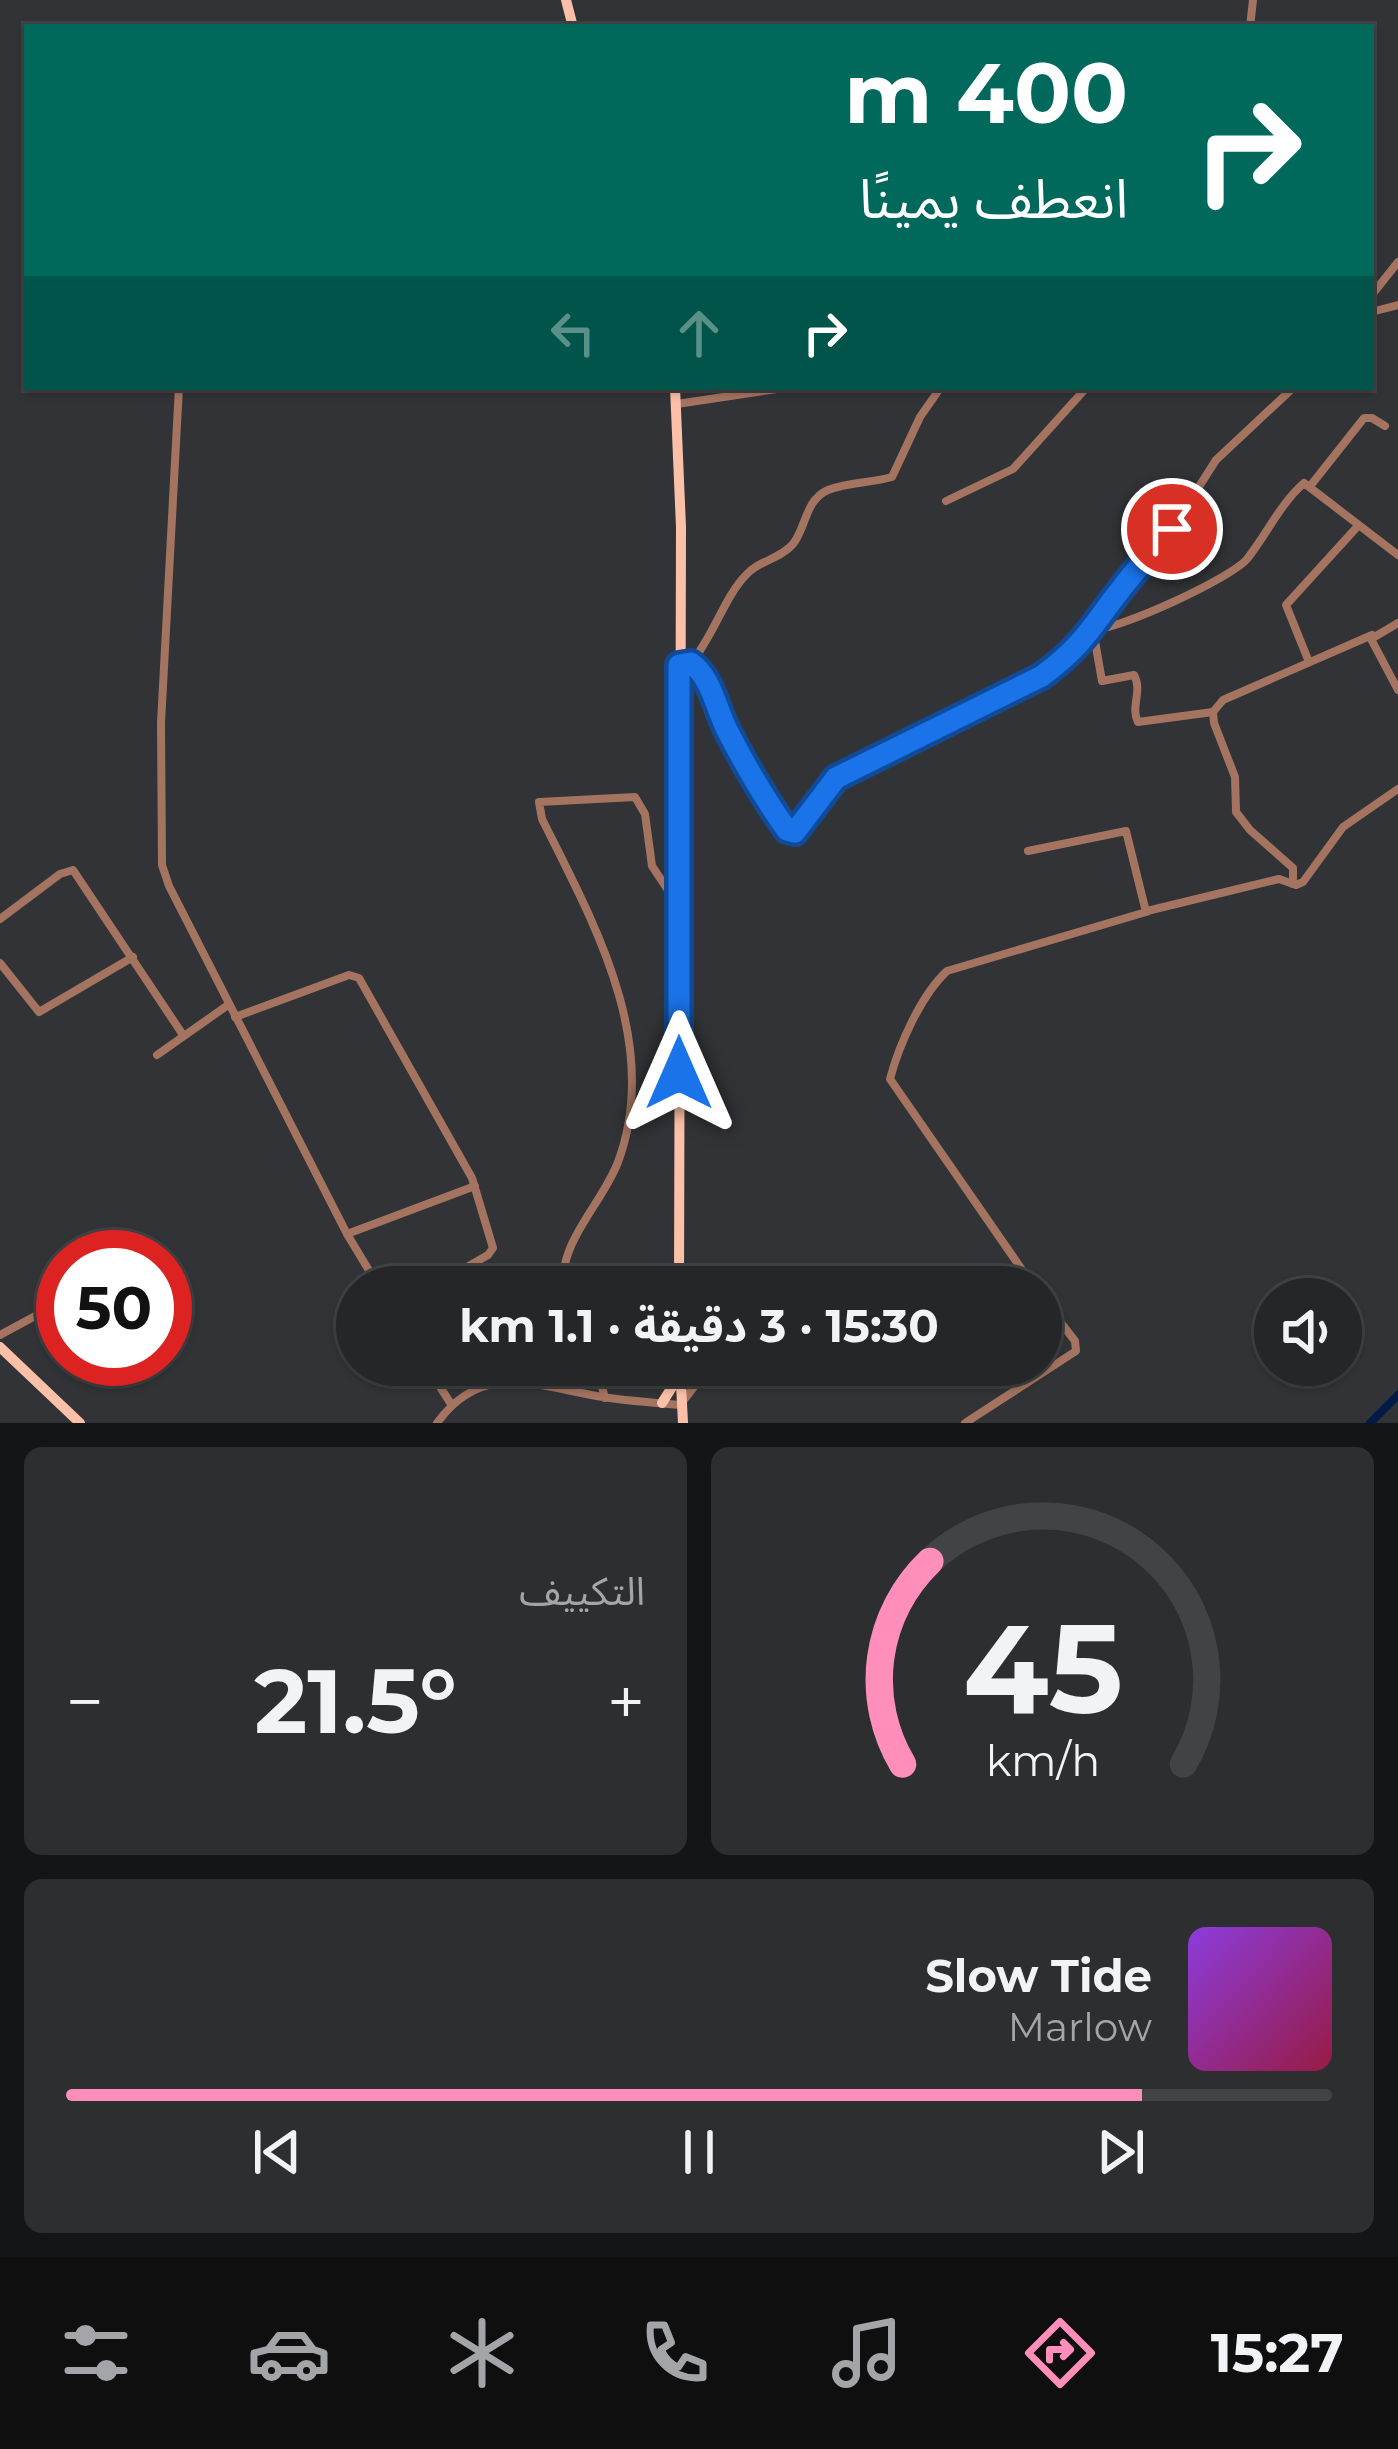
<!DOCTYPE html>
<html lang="ar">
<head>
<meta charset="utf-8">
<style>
	body { margin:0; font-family:Montserrat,"Noto Sans Arabic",sans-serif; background:#2d2e30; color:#f1f3f6; direction:rtl; height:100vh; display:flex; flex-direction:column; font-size:45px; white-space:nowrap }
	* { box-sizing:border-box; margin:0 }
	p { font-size:39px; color:#a3a5a8 }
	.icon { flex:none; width:66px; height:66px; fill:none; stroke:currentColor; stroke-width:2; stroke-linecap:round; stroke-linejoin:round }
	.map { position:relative; height:1423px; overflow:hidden; direction:ltr }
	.details { display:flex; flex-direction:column; gap:24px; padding:24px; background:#141516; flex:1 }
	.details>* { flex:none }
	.banner { position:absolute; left:24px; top:24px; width:1350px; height:366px; border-radius:0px; box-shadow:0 3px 9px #0004,0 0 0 3px #424345; direction:rtl; background:#00695c; color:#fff; overflow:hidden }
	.buttons { position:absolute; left:1254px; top:1278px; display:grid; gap:24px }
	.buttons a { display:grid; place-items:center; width:108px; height:108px; border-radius:50%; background:#252628; box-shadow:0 3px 9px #0004,0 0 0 3px #424345; font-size:60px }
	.speed { position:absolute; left:36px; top:1230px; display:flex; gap:24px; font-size:60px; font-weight:700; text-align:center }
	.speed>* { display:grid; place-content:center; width:156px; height:156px; border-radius:50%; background:#252628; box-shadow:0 3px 9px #0004,0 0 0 3px #424345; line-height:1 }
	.speed .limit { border:18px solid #d22; background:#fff; color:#111 }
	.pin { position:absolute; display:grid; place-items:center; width:102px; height:102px; color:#fff; margin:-51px; border:6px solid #fff; border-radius:50%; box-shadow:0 3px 12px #0007 }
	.me { position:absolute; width:132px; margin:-66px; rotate:0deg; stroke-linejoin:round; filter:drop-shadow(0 0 9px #0008) }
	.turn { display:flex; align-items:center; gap:42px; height:252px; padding:0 48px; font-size:54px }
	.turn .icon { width:156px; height:156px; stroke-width:2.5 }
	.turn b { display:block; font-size:84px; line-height:102px }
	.lanes { display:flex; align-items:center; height:114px; padding:0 48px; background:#0003; justify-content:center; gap:60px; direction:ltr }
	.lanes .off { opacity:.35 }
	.big { font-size:90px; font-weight:700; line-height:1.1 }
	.details .tile { flex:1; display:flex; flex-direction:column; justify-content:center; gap:18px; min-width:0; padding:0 42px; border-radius:18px; background:#2d2e30 }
	.details .dial { align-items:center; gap:0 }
	.dial svg { height:312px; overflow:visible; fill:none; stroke:#424345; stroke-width:7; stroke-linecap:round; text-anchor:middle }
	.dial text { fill:#f1f3f6; stroke:none }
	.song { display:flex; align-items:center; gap:36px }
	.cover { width:144px; height:144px; border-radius:18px; background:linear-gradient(135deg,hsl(270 70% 55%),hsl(340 70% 35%)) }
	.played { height:12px; border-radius:6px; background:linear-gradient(90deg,#ff8ebb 85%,#424345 85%) }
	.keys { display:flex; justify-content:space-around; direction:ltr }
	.heat { display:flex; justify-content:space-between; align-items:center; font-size:66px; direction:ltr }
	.details .tiles { flex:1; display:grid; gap:24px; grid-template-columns:1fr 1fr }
	.tile:last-child { grid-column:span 2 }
	.trip { position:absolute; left:336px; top:1266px; width:726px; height:120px; border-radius:60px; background:#252628; box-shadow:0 3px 9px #0004,0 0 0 3px #424345; font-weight:700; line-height:120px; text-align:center; direction:rtl }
	.tab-bar { display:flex; height:192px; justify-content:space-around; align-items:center; background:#0f0f10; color:#a3a5a8 }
	.tab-bar .icon { width:84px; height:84px }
	.tab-bar .on { color:#ff8ebb }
	.tab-bar b { font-size:54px; color:#f1f3f6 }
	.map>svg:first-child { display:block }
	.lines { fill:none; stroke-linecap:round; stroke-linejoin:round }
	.canal { stroke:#001b48; stroke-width:8 }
	.minor { stroke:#a57461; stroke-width:8 }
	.major { stroke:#fcc0a8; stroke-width:10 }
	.route-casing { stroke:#114b97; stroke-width:30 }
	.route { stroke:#1a73e8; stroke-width:21 }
</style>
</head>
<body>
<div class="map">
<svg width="1398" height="1423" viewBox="0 0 1398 1423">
	<rect width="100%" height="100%" fill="#313336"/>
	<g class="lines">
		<polyline class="canal" points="1370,1423 1398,1395"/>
		<g class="minor">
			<polyline points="1250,27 1253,0"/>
			<polyline points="1371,296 1398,262"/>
			<polyline points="1371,312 1398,305"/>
			<polyline points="179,387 161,723 162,865 169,886 347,1234 379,1287"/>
			<polyline points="677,404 790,387"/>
			<polyline points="1311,485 1364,418 1372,418 1385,426"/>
			<polyline points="946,501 1013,469 1087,387"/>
			<polyline points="1398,623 1371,639 1398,690"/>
			<polyline points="1309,662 1286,605 1357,527"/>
			<path d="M 691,663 C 713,637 725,596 746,575 C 759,560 779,560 793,544 C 806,528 805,500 828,490 C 847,482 872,483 892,477 L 920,417 L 941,387"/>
			<path d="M 680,665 L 691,663 C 711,677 716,708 727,730 C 744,765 764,798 787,830 L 795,832 L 836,778 L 1042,675 L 1079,647 L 1172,529 L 1216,460 L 1294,387"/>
			<path d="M 1213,712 L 1138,722 C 1130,707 1143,691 1134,675 L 1102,681 L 1093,630 C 1120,629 1230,579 1247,559 C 1267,534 1280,504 1304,483 L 1398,555"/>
			<path d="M 1028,851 L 1126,831 L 1146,912 L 947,971 C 921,995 899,1045 890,1079 L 1034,1287"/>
			<polyline points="1293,884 1293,868 1250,830 1236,812 1235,777 1214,723 1213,712 1223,700 1372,635"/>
			<polyline points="1147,911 1279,879 1296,885 1303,882 1343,827 1398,789"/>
			<polyline points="0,919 60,874 73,870 183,1035"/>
			<polyline points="0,963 39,1012 133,957"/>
			<polyline points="235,1017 349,975 359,978 472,1178 493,1248 488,1255 432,1287"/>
			<polyline points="157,1055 228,1005"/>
			<polyline points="347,1234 475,1186"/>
			<path d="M 563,1287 C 560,1240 602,1204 618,1162 C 662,1044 594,923 542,819 L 539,802 L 635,797 L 645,814 L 652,866 L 678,905"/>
			<polyline points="0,1335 63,1301"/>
			<polyline points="426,1365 451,1404"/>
			<polyline points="596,1365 605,1398"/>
			<polyline points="719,1365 755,1382 788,1365"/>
			<path d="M 437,1423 C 483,1359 539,1387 603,1397 C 629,1401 655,1403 680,1405 L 711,1365"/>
			<polyline points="965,1423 1076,1351 1075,1341 1041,1297"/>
		</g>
		<g class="major">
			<polyline points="566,0 573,27"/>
			<polyline points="675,387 681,527 679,1287"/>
			<polyline points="0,1347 80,1423"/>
			<polyline points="680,1365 683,1423"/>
			<polyline points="662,1403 679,1376"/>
		</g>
	</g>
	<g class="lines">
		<g class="route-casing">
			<path id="route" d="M 679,1073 L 679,665 L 691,663 C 711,677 716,708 727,730 C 745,765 764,798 787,830 L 795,832 L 836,778 L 1042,676 C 1084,645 1091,627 1121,589 C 1137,568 1155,549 1172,529"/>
		</g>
		<use href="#route" class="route"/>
	</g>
</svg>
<div class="buttons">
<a><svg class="icon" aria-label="sound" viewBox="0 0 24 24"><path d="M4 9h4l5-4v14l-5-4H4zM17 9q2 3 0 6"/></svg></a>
</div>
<div class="speed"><div class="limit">50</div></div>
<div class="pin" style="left:1172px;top:529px;background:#d93025"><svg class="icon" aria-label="arrive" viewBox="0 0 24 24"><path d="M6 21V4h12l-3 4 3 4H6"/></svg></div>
<svg class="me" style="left:679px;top:1073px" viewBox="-20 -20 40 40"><path d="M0-17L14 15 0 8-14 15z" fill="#1a73e8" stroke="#fff" stroke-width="4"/></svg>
<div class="trip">15:30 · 3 دقيقة · 1.1 km</div>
<div class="banner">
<div class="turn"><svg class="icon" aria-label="right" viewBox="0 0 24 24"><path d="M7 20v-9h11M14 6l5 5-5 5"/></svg><div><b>400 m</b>انعطف يمينًا</div></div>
<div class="lanes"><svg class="icon off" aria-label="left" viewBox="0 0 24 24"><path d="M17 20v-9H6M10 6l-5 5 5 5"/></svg><svg class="icon off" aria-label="ahead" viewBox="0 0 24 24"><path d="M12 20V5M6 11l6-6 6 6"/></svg><svg class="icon" aria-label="right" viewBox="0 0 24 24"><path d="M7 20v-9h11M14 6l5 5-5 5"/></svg></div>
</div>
</div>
<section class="details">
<div class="tiles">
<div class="tile dial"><svg viewBox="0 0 100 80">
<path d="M14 69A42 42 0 1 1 86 69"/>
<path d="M14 69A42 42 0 0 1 21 17" stroke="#ff8ebb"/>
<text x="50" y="56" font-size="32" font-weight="700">45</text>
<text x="50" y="72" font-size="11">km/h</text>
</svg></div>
<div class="tile"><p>التكييف</p>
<div class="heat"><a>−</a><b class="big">21.5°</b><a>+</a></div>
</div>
<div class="tile">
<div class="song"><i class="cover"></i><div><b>Slow Tide</b><p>Marlow</p></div></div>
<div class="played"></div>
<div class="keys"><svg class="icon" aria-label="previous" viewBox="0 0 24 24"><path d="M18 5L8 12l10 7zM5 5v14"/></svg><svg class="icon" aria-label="pause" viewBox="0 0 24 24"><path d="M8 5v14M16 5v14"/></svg><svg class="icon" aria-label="next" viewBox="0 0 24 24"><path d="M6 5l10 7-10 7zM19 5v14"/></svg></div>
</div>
</div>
</section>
<nav class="tab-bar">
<b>15:27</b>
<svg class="icon on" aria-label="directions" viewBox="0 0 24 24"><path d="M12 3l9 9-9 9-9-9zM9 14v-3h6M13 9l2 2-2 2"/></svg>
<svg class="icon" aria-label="music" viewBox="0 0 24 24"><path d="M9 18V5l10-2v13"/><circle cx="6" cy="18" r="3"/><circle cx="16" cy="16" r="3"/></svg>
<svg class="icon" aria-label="phone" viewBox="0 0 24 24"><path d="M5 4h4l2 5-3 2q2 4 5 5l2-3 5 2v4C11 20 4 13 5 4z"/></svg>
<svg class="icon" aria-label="climate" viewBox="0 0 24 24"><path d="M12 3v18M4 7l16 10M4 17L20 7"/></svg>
<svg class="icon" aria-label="car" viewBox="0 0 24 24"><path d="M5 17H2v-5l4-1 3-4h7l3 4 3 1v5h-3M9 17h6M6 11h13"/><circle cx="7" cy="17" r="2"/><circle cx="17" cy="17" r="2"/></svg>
<svg class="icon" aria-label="filters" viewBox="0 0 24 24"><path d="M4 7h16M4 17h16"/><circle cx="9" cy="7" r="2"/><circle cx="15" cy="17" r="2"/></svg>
</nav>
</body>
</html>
